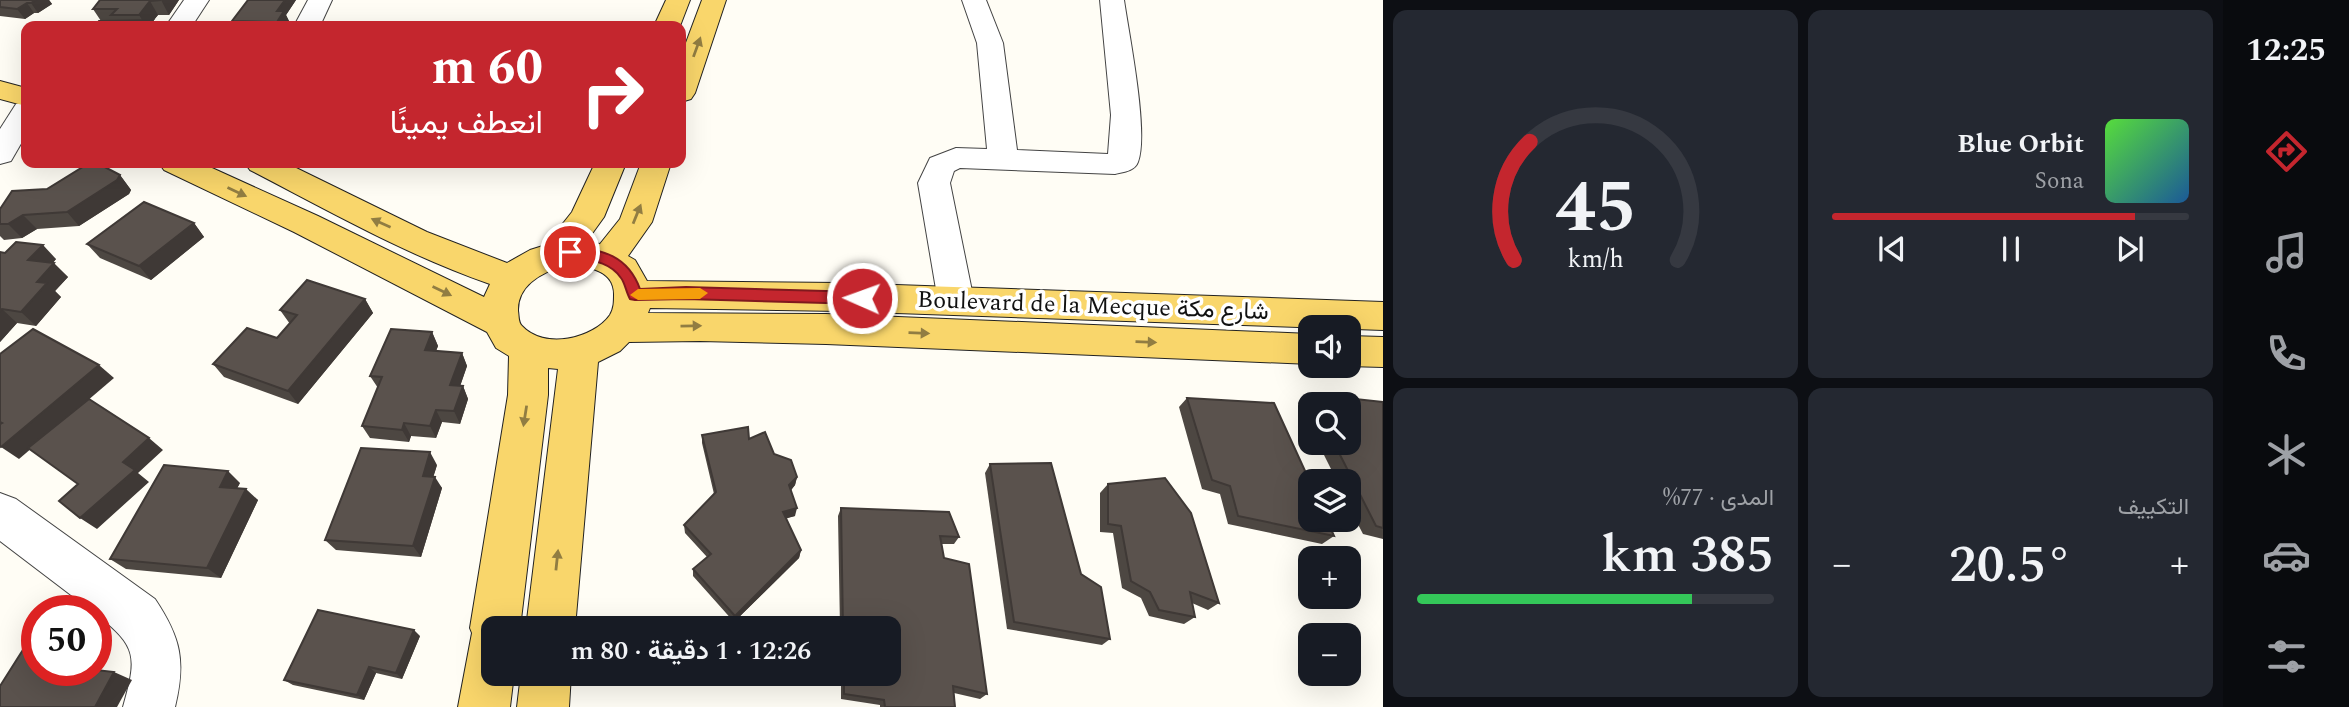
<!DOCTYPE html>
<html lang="ar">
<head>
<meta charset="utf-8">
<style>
	body { margin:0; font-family:Spectral,Vazirmatn,serif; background:#242831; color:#f1f3f6; direction:rtl; height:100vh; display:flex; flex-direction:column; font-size:26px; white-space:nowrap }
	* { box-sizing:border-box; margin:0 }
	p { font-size:23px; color:#9ea1a6 }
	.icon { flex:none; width:38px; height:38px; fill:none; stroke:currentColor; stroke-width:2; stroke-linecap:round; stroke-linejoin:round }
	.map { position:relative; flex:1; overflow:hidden; direction:ltr }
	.side { display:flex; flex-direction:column; gap:10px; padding:10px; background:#0d0f14; width:840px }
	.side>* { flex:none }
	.guide { position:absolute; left:21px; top:21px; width:665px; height:147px; border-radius:14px; box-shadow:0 7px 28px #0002; direction:rtl; background:#c4262e; color:#fff; overflow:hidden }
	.tools { position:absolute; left:1298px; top:315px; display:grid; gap:14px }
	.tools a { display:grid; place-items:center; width:63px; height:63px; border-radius:14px; background:#171b24; box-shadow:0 7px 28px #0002; font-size:35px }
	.speed { position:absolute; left:21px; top:595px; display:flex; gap:14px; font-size:35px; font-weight:700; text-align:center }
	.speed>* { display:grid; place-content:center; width:91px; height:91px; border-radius:50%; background:#171b24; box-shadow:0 7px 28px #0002; line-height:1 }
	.speed .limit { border:10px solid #d22; background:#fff; color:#111 }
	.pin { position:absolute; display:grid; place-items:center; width:60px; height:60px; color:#fff; margin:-30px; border:4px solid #fff; border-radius:50%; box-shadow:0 2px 7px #0007 }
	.me { position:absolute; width:77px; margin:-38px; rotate:272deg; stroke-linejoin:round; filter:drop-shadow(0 0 5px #0008) }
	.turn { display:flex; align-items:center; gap:24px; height:147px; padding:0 28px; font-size:32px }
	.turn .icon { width:91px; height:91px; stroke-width:2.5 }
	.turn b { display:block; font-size:49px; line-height:60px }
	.big { font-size:52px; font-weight:600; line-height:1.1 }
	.side .tile { flex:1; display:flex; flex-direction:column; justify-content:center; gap:10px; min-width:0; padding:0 24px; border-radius:14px; background:#242831 }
	.side .dial { align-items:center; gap:0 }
	.dial svg { height:182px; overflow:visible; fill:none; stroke:#363941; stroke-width:7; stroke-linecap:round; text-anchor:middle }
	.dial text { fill:#f1f3f6; stroke:none }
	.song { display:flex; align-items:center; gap:21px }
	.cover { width:84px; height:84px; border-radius:10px; background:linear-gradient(135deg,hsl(110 70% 55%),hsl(210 70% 35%)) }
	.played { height:7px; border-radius:4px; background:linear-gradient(90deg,#c4262e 85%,#363941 85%) }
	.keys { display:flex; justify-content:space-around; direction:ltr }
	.heat { display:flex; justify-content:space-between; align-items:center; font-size:38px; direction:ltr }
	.charge { height:10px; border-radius:5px; background:linear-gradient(90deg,#34c759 77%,#363941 0) }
	.side .tiles { flex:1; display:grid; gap:10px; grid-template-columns:repeat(2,1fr) }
	.trip { position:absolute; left:481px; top:616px; width:420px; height:70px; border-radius:14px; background:#171b24; box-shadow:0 7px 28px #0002; font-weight:600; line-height:70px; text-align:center; direction:rtl }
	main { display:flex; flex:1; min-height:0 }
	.menu { display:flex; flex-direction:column; width:126px; justify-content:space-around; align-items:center; background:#090b0e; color:#9ea1a6 }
	.menu .icon { width:49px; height:49px }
	.menu .current { color:#c4262e }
	.menu b { font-size:32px; color:#f1f3f6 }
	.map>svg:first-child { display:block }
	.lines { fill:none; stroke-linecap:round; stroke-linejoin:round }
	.minor-casing { stroke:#444; stroke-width:2 }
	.major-casing { stroke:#222; stroke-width:2 }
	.minor { fill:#fff; fill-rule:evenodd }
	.major { fill:#f9d66b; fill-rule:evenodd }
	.wall { fill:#4d4742 }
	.shaded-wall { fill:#3f3936 }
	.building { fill:#5a524d; stroke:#3f3936; stroke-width:2 }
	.oneway { fill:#917d42 }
	.route { fill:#c4262e; stroke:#7f191e; stroke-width:2 }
	.slow { fill:#f59e0b }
	.labels { text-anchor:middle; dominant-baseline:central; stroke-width:7; stroke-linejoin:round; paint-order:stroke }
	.street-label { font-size:24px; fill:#111; stroke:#fff }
</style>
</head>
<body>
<main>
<nav class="menu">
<b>12:25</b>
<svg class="icon current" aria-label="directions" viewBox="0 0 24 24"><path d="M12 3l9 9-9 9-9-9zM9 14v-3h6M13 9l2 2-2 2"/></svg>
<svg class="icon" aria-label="music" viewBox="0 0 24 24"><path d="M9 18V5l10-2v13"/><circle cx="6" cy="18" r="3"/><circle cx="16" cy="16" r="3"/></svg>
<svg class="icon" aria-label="phone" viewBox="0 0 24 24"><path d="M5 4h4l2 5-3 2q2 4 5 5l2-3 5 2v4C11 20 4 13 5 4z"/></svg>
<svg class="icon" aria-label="climate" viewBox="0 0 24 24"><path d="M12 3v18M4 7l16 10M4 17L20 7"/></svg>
<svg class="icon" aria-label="car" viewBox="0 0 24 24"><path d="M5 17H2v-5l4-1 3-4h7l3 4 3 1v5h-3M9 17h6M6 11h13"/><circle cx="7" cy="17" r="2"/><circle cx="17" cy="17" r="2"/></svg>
<svg class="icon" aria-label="filters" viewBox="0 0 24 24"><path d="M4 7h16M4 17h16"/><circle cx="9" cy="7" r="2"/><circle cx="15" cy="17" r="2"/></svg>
</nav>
<section class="side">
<div class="tiles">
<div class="tile">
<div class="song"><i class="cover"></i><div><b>Blue Orbit</b><p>Sona</p></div></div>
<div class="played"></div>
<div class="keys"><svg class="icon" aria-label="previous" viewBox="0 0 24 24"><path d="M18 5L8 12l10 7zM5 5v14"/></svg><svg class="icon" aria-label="pause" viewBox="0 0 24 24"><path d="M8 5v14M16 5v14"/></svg><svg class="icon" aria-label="next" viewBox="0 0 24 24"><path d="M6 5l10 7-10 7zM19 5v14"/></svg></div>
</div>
<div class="tile dial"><svg viewBox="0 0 100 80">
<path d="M14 69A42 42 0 1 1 86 69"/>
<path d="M14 69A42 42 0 0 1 21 17" stroke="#c4262e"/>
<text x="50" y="56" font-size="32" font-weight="700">45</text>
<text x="50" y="72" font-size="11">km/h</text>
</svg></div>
<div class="tile"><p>التكييف</p>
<div class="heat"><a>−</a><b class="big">20.5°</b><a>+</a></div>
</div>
<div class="tile"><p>المدى · 77%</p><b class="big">385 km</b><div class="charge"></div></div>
</div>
</section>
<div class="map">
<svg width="1383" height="707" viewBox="0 0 1383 707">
	<rect width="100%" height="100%" fill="#fffdf5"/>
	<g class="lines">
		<g class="minor-casing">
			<g id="minor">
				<polygon points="184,0 209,0 192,26 166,26"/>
				<polygon points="308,0 332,0 320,26 294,26"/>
				<path d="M 962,0 L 986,0 L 1003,43 L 1017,150 L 1108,154 L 1111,115 L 1100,0 L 1124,0 C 1129,35 1149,132 1138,162 C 1135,171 1123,172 1115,174 L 960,168 L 954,171 L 950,183 L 974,301 L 969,311 L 956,315 L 943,311 L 938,301 L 918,183 L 930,158 L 956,148 L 987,149 L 977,43 Z"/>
				<polygon points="26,101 26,135 11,161 0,164 0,129 16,104"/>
				<path d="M 0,493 L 16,499 L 155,599 C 181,638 186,661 175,707 L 123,707 C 137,657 138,647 96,614 L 96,611 L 92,611 L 0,541 Z"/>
			</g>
		</g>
		<g class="major-casing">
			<g id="major">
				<polygon points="666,0 690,0 680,26 654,26"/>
				<polygon points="702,0 726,0 695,93 691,99 681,102 681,56"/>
				<polygon points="0,81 26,88 26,106 0,99"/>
				<path d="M 159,163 L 201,163 L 318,216 L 484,297 L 490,284 C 406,255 329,211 250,170 L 245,163 L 286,163 L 427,232 L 507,263 L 530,250 L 546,245 L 572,212 L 595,163 L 626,163 L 604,217 L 586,242 L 600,244 L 620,219 L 641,163 L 671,163 L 652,222 L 628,256 L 635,260 L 647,281 L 839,283 L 1383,302 L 1383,330 L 839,311 L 650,308 L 648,313 L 826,314 L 1311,334 L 1311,364 L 826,344 L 700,341 L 629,342 L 620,351 L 598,362 L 575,628 L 526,628 L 558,369 L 548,368 L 548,395 L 520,628 L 494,628 L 494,674 L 514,674 L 510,707 L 458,707 L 472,633 L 470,628 L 508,395 L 509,356 L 496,348 L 487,332 L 294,232 L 164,170 ZM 570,264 C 588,267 614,270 614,294 C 614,302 614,308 610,315 C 593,339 544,350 522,326 C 518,322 519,316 518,311 C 517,283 547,270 570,264 Z"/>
				<polygon points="1349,336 1383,337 1383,367 1347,366"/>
				<polygon points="521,674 571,674 569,707 517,707"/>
			</g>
		</g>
		<use href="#minor" class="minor"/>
		<use href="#major" class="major"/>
	</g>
	<g class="wall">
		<polygon points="0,0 49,0 52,4 38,13 34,13 25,19 0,16"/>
		<polygon points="100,0 179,0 169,15 158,15 153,21 101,21 93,9"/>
		<polygon points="248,0 296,0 286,15 289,21 286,26 234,26 232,21"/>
		<polygon points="120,175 131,190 129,194 79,226 37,229 22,238 4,240 0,236 0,209 47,189"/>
		<polygon points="194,223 204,237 151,280 100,258 87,244"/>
		<polygon points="0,252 56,259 53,263 68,277 55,291 61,297 36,326 17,323 0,342"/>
		<polygon points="365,299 373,313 298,404 224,377 213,364 277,338 290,324 280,310"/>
		<polygon points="432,332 438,346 436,351 462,353 467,366 460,386 463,386 468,399 460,424 442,422 436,438 411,436 409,442 370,438 362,426 378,388 370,376"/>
		<polygon points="1309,394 1383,402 1383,539 1363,534 1349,507 1349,481 1337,481 1318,443 1349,443 1349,404 1311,404 1311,428 1298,403"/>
		<polygon points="1187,398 1334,536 1322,544 1228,524 1220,494 1202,489 1179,407"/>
		<polygon points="702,435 749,439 774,454 797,477 795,485 791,490 795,516 786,518 801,550 799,558 734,622 693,576 693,569 707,557 685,533 684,525 714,494 702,443"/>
		<polygon points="990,464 1081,574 1110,639 1102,645 1007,629 985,473"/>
		<polygon points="437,465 433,477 442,488 421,557 336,550 325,540"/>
		<polygon points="240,483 237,488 258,500 221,578 126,569 110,559"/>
		<polygon points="1108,484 1219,603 1208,610 1192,603 1195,617 1184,624 1149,616 1141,598 1122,588 1113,533 1100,532 1100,493"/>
		<polygon points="841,508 959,537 954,544 941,544 944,558 987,694 980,699 954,693 955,707 880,707 880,705 841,699 841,674 889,674 889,628 840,628 838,516"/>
		<polygon points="420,636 402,679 376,673 364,700 293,685 284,680"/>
	</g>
	<g class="shaded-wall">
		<polygon points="36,0 49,0 52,4 38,13 31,3"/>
		<polygon points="161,0 179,0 169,15"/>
		<polygon points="285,0 296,0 286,15 289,21 286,26 279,26 277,22 277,11"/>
		<polygon points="150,1 158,15 153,21 156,26 146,26 139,15"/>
		<polygon points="27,3 34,13 25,19 17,9"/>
		<polygon points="120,175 131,190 129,194 79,226 67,212"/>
		<polygon points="23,215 37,229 22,238 8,224"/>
		<polygon points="194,223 204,237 151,280 139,266"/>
		<polygon points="43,245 56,259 43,274 28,260"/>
		<polygon points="54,263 68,277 55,291 61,297 36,326 21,312 37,282"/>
		<polygon points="365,299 373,313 298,404 288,391"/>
		<polygon points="2,309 17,323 0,342 0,311"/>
		<polygon points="432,332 438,346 431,363 425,350"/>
		<polygon points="462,353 467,366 456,398 450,385"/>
		<polygon points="99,365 114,378 19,459 1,447"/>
		<polygon points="463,386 468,399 460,424 454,411"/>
		<polygon points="436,410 442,422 436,438 430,426"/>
		<polygon points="404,423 411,436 409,442 402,430"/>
		<polygon points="149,438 163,450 138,473 149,482 97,529 80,518 123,462"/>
		<polygon points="430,452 437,465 430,488 423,476"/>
		<polygon points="228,471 240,483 232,498 220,487"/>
		<polygon points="435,477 442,488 421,557 413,546"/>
		<polygon points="797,477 795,485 788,494 789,485"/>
		<polygon points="246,489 258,500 221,578 207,568"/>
		<polygon points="797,508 795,516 781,520 783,512"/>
		<polygon points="801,550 799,558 734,622 735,616"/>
		<polygon points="414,630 420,636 402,679 396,673"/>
		<polygon points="369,667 376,673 364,700 357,695"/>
		<polygon points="114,672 132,680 117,707 95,707"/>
	</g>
	<g class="building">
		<polygon points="0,0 36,0 31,3 27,3 17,9 0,7"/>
		<polygon points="100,0 161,0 150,1 139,15 111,15 117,9 93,9"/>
		<polygon points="248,0 285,0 277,11 284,11 277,22 232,21"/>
		<polygon points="153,20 149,26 95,26 99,21"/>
		<polygon points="99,164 120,175 117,180 67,212 23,215 8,224 0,224 0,209 12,191 47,189 86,165"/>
		<polygon points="144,202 194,223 139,266 87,244"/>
		<polygon points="16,242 43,245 28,260 54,263 37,282 47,283 21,312 2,309 0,311 0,252 5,253"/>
		<polygon points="307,280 365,299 288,391 213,364 247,328 277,338 297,315 280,310"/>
		<polygon points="33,329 99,365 1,447 0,446 0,424 2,423 0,422 0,354"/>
		<polygon points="391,329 432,332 425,350 462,353 450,385 463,386 454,411 436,410 430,426 404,423 402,430 362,426 382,377 370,376"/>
		<polygon points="1309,394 1383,402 1383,528 1376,526 1334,443 1349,443 1349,404 1314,404"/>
		<polygon points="1187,398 1274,403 1311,484 1311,520 1327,520 1334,536 1238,516 1230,486 1212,480"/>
		<polygon points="89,399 149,438 123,462 135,470 80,518 59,501 78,484 28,448"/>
		<polygon points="748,427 749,439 765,432 774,454 791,460 797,477 789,485 797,508 783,512 801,550 735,616 693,569 711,554 684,525 716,492 702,435"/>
		<polygon points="361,448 430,452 423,476 435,477 413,546 325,540"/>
		<polygon points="1051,463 1081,574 1101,587 1110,639 1014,622 990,464"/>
		<polygon points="164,465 228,471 220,487 246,489 207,568 110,559"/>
		<polygon points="1165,478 1191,513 1219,603 1190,592 1195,617 1159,610 1150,592 1131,581 1121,526 1108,524 1108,484"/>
		<polygon points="841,508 949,512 959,537 940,536 944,558 969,564 987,694 953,686 955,707 885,707 884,700 844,694 844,674 889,674 889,628 843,628"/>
		<polygon points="318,610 414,630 396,673 369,667 357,695 284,680"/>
		<polygon points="26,645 37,646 37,670 96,670 114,672 95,707 0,707 0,686"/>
	</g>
	<defs><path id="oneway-solid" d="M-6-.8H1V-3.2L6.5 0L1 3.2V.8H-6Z" transform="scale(1.75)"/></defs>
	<g class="oneway">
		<use href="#oneway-solid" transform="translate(697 47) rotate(-70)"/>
		<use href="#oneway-solid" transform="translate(237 192) rotate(25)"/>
		<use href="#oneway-solid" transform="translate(637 214) rotate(-68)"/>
		<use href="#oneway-solid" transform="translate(381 223) rotate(-156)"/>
		<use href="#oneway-solid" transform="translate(442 291) rotate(26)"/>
		<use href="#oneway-solid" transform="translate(691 326) rotate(-1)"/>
		<use href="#oneway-solid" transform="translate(919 333) rotate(2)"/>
		<use href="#oneway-solid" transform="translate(1146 342) rotate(2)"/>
		<use href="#oneway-solid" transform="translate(525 416) rotate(99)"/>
		<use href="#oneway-solid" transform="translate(557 560) rotate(-84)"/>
	</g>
	<path class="route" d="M 570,247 C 603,249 628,256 640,289 L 686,287 L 862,292 L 870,298 L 862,304 L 686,299 L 635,300 L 630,299 C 626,292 625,283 621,278 C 607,258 584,261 565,256 L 562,252 Z"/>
	<polygon class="slow" points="700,288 708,293 700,299 638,300 630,295 638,289"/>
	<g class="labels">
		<g class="street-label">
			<text transform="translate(1093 306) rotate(2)">Boulevard de la Mecque شارع مكة</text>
		</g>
	</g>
</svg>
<div class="tools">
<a><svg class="icon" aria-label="sound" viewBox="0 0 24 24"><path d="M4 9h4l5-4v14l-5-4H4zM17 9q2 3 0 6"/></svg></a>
<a><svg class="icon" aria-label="search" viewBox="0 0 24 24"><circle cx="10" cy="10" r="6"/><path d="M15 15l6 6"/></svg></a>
<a><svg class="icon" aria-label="layers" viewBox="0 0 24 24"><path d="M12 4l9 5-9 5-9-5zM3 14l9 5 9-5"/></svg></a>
<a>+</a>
<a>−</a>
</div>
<div class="speed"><div class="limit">50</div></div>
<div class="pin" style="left:570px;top:252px;background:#d93025"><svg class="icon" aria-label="arrive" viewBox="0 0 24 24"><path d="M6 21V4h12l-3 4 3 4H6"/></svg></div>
<svg class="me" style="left:862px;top:298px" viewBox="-20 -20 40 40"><circle r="17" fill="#c4262e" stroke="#fff" stroke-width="3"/><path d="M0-11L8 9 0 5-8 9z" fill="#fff"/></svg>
<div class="trip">12:26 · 1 دقيقة · 80 m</div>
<div class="guide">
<div class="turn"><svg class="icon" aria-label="right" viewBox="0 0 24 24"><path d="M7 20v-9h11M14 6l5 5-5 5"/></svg><div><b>60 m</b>انعطف يمينًا</div></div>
</div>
</div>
</main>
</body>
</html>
